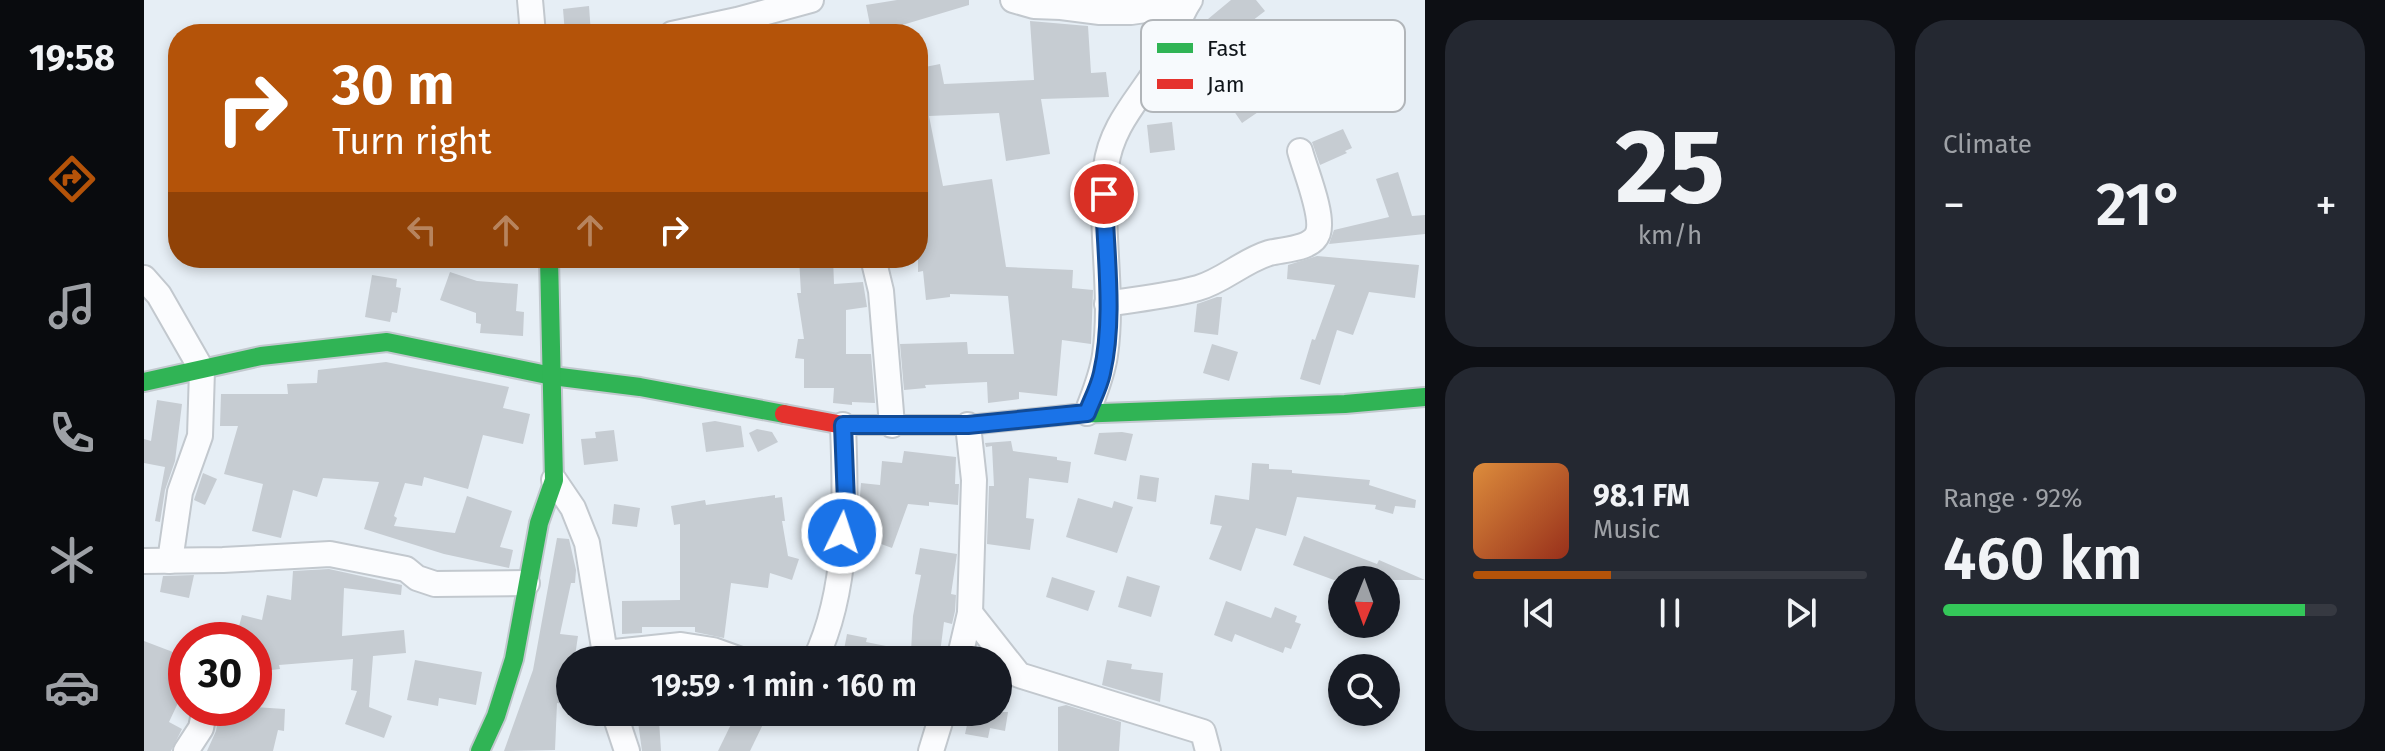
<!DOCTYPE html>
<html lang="en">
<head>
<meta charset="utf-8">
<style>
	body { margin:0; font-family:"Fira Sans",sans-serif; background:#242831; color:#f1f3f6; height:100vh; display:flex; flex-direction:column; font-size:30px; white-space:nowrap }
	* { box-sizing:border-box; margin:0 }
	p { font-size:26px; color:#9ea1a6 }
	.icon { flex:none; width:44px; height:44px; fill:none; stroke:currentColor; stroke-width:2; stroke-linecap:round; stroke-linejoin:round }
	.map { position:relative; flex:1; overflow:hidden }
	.details { display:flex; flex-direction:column; gap:20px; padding:20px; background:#0d0f14; width:960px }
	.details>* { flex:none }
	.hud { position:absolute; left:24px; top:24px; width:760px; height:244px; border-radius:32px; box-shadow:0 4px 12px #0003; background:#b45309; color:#fff; overflow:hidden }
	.needle { width:52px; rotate:181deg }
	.buttons { position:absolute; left:1184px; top:566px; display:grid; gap:16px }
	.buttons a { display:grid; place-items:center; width:72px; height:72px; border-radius:50%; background:#171b24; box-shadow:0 4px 12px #0003; font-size:40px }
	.speed { position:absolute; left:24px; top:622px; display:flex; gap:16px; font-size:40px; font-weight:700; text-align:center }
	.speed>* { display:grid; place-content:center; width:104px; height:104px; border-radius:50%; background:#171b24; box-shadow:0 4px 12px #0003; line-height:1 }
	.speed .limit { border:12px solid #d22; background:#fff; color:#111 }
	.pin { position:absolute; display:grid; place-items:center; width:68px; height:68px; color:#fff; margin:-34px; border:4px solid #fff; border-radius:50%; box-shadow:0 2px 8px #0007 }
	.me { position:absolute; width:88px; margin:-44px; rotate:4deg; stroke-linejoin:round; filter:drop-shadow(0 0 6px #0008) }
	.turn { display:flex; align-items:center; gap:28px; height:168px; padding:0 32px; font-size:36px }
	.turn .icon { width:104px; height:104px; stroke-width:2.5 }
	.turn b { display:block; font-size:56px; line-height:68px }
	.lanes { display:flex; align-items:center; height:76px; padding:0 32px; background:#0003; justify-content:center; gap:40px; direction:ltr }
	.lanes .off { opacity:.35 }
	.big { font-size:60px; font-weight:600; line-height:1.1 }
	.details .card { flex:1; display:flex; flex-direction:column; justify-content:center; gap:12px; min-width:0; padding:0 28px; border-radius:32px; background:#242831 }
	.details .dial { align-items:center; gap:0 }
	.dial b { font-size:104px; line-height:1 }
	.song { display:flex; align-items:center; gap:24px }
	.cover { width:96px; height:96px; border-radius:12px; background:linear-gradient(135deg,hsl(30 70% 55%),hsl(10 70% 35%)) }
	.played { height:8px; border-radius:4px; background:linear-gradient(90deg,#b45309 35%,#363941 35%) }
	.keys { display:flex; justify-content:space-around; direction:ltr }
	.heat { display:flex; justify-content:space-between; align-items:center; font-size:44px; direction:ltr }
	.charge { height:12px; border-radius:6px; background:linear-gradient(90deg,#34c759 92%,#363941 0) }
	.details .tiles { flex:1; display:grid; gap:20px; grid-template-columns:repeat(2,1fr) }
	.trip { position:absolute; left:412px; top:646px; width:456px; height:80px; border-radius:40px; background:#171b24; box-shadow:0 4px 12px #0003; font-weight:600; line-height:80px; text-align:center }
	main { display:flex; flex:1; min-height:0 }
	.tabs { display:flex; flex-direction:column; width:144px; justify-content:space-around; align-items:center; background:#090b0e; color:#9ea1a6 }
	.tabs .icon { width:56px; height:56px }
	.tabs .active { color:#b45309 }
	.tabs b { font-size:36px; color:#f1f3f6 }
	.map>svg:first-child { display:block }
	.building { fill:#c6ccd2 }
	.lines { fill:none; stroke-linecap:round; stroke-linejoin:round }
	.street-casing { stroke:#c2c8ce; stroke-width:28 }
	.fast-casing { stroke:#c2c8ce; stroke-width:22 }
	.jam-casing { stroke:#c2c8ce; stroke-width:22 }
	.street { stroke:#fbfcfe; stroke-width:24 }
	.fast { stroke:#30b455; stroke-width:18 }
	.jam { stroke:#e5322d; stroke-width:18 }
	.route-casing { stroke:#114b97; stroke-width:20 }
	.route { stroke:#1a73e8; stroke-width:14 }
	.key { fill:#f7fafd; stroke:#b1b5b9; stroke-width:2 }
	.key-label { font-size:22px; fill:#0f1419 }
</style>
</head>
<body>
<main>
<nav class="tabs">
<b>19:58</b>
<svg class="icon active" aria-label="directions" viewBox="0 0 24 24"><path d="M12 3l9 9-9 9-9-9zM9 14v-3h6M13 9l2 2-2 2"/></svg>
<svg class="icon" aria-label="music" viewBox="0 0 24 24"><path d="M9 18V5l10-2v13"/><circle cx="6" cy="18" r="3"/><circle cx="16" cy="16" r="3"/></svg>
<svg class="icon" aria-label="phone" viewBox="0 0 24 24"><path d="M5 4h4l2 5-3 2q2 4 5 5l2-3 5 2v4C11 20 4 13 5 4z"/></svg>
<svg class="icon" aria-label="climate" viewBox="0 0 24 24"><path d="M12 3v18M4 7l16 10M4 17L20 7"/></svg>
<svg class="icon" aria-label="car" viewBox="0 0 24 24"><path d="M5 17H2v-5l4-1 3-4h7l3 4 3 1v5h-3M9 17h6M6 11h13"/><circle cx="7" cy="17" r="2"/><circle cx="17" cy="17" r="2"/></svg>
</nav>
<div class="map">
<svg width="1281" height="751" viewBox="0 0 1281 751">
	<rect width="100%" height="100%" fill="#e6eef5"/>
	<g class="building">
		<polygon points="753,0 825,0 825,5 755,26 756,34 731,34 730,30 727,30 722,5"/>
		<polygon points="1087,0 1112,0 1121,11 1091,34 1079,48 1100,79 1104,76 1117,95 1113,97 1120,108 1098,123 1056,61 1038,93 1021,84 1036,60 1047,31 1055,22 1058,24"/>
		<polygon points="445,6 447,34 421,34 419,9"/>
		<polygon points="886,21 944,26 947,73 962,72 965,97 897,99 906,154 862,161 855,113 785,116 799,186 848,179 862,267 929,270 928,288 949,290 947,344 918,340 913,396 875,392 875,399 844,403 843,382 781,385 782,388 760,390 756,344 823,342 824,354 870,354 864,296 806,294 806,297 782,300 779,271 774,272 774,106 783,105 785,116 776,68 796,64 800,84 890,80"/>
		<polygon points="1028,122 1031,150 1006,153 1003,125"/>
		<polygon points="1199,129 1208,148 1201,151 1203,153 1176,165 1168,142"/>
		<polygon points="1254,172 1268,216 1281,215 1281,234 1185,244 1190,230 1245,217 1232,179"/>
		<polygon points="1173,256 1275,265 1271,298 1225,292 1209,335 1193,330 1176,385 1156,379 1168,339 1171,340 1191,285 1143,279 1144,265"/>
		<polygon points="655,258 689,258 690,284 719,282 723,307 702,310 702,354 727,354 731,403 708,402 708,405 689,403 690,388 660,388 660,359 651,358 654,339 660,339 653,293 657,293"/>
		<polygon points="306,272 333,281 374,284 372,311 380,312 379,336 336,333 337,324 332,323 332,313 296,300"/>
		<polygon points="228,275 253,279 252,287 257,288 253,313 248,312 246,322 221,317"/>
		<polygon points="1073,297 1078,297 1074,335 1050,332 1053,304"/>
		<polygon points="1068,344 1094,352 1085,381 1059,373"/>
		<polygon points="242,362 365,387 359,408 386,414 379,444 339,435 324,489 280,477 278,486 261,483 250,516 253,518 250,526 311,533 323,496 368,511 356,547 369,550 365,568 300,554 220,529 235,482 179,478 173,497 149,490 137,538 108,531 119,484 80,474 94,426 76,426 77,394 144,394 143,384 173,383 174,370"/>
		<polygon points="13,400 38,404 31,461 21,490 16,522 11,521 21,467 0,463 0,439 7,441"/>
		<polygon points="571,421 597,426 600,447 562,452 558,423"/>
		<polygon points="613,429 628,432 634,442 614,452 605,433"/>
		<polygon points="470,430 474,461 440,465 437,439 452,438 451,432"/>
		<polygon points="978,432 989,434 982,461 950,454 955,433"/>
		<polygon points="867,441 869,451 913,457 913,460 927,462 924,483 885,478 882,518 890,519 886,550 843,544 845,486 850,486 848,446 842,447 841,443"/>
		<polygon points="760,451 812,457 811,484 815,484 814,505 785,502 785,506 764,504 748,548 721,538 731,509 715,507 716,496 717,483 736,485 738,461 758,463"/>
		<polygon points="1108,463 1125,464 1125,469 1148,470 1148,473 1226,480 1225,485 1272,500 1271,508 1251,506 1249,514 1231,509 1232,505 1153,497 1142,536 1112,528 1097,571 1065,559 1078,526 1066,524 1071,495 1105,500"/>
		<polygon points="59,473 73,479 61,505 50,500"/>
		<polygon points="996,475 1015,478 1012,502 993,499"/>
		<polygon points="631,495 631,498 638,497 641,521 638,521 644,556 655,559 648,580 626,573 624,588 587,583 580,638 551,632 551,627 498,627 498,633 478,634 478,601 536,600 536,524 530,525 527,506 561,500 562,505"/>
		<polygon points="934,498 968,508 970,501 989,507 973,553 922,537"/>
		<polygon points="470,504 496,508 493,527 468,524"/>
		<polygon points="1160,536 1233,564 1235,560 1281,580 1190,580 1149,565"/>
		<polygon points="413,538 425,539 432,570 431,583 427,583 416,634 434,636 431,656 426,655 426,705 413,703 411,750 360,751 389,670"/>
		<polygon points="776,548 813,554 807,594 812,595 811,611 808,624 800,622 796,653 791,653 790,660 698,660 703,634 723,638 722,642 767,651 769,616 777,575 771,574"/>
		<polygon points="185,569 258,585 257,595 200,588 198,636 260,630 262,653 229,656 225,707 248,716 240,738 201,724 213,691 207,690 209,659 135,665 136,669 110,672 110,639 93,634 98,615 118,620 123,595 147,600 149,571"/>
		<polygon points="50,575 45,598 16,592 19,576"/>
		<polygon points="983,576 1016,586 1007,617 974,607"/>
		<polygon points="908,577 951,591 944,611 902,597"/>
		<polygon points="1082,601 1127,618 1131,607 1153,616 1151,622 1157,624 1147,649 1141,647 1139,653 1091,634 1088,642 1070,635"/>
		<polygon points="0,641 42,657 42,686 25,722 38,729 27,751 0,751"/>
		<polygon points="271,660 338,672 332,705 295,698 294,706 263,700"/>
		<polygon points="963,660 988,664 987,669 1019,673 1016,702 958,685"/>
		<polygon points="922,705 977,722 975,751 914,751 914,707"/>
		<polygon points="110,707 141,709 140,731 134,730 129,751 63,751 72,731 76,708"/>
		<polygon points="593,712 625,712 606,751 574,751"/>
		<polygon points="814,712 864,712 861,731 846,728 844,738 821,734 823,725 811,723"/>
		<polygon points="515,720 517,751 498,751 494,722"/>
	</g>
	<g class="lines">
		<g class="street-casing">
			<g id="street">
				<polyline points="386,0 389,34"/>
				<polyline points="869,0 890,6 917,7 956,12 987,12 1043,4"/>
				<polyline points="528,34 593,20 667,0"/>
				<polyline points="729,258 737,291 748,425"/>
				<polyline points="0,278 15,295 58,370 56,436 36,492 26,561"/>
				<path d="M 963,304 C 993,299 1025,296 1054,288 C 1079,281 1099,261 1125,253 C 1139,249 1168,250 1174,233 C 1180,215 1161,170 1156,151"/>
				<path d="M 943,413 C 950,394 958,376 961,355 C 970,293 955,229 962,167 C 967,124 998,96 1018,61 C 1030,41 1033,18 1046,0"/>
				<polyline points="410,480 429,508 443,543 462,660"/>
				<polyline points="0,561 79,560 186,554 262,569 273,578 291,584 383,583"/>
				<polyline points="826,613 875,675 1059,732 1064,751"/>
				<polyline points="461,653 537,645 569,650 597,660"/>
				<path d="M 671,660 C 705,589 702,502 699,425"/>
				<polyline points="815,660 826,613 830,480 824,425"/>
				<polyline points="470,712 483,751"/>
				<polyline points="42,751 57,728 61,708"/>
				<polyline points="787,751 799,712"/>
			</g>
		</g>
		<g class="fast-casing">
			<g id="fast">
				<polyline points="0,382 117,356 243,342 408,376 496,387 640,414"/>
				<polyline points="931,414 1201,404 1281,397"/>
				<polyline points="336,751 352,716 370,659 395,523 410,480 405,258"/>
			</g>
		</g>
		<g class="jam-casing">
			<polyline id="jam" points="640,414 699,425 824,425 931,414"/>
		</g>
		<use href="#street" class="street"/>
		<use href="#fast" class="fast"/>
		<use href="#jam" class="jam"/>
	</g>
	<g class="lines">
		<g class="route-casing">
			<path id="route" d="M 698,533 L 702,502 L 699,425 L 824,425 L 943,413 C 948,400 955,387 958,373 C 971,316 961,252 960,194"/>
		</g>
		<use href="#route" class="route"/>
	</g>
	<rect x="997" y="20" width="264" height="92" rx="12" class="key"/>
	<rect x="1013" y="43" width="36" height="10" fill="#30b455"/>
	<rect x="1013" y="79" width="36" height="10" fill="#e5322d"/>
	<g class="key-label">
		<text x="1063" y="56">Fast</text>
		<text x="1063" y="92">Jam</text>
	</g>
</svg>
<div class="buttons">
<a><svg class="needle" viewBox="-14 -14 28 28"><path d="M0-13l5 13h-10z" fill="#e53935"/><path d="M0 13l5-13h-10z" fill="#9ea1a6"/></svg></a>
<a><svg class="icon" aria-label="search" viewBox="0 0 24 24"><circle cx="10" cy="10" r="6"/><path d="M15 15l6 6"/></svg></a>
</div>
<div class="speed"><div class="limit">30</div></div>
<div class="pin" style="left:960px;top:194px;background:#d93025"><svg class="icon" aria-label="arrive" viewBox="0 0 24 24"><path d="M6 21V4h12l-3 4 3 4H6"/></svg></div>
<svg class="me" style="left:698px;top:533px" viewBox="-20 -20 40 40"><circle r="17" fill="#1a73e8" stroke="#fff" stroke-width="3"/><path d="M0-11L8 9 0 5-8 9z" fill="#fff"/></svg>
<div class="trip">19:59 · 1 min · 160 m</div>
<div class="hud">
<div class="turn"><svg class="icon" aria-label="right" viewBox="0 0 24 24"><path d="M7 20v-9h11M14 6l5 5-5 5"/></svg><div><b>30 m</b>Turn right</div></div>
<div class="lanes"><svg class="icon off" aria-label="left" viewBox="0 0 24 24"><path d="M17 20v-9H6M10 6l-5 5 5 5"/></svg><svg class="icon off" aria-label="ahead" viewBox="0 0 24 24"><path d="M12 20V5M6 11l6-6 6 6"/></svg><svg class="icon off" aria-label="ahead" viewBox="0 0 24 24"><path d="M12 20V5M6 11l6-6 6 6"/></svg><svg class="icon" aria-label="right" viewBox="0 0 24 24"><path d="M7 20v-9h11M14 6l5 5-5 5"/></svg></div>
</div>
</div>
<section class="details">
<div class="tiles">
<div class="card dial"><b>25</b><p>km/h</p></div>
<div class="card"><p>Climate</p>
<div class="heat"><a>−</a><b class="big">21°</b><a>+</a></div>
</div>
<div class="card">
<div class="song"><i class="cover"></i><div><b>98.1 FM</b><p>Music</p></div></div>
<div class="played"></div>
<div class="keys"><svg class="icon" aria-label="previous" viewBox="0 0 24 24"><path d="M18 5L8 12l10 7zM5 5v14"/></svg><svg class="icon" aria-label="pause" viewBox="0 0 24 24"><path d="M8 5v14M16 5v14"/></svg><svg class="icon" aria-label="next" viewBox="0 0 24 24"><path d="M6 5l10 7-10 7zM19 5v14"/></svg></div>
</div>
<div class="card"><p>Range · 92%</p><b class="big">460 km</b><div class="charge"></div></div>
</div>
</section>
</main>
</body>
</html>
